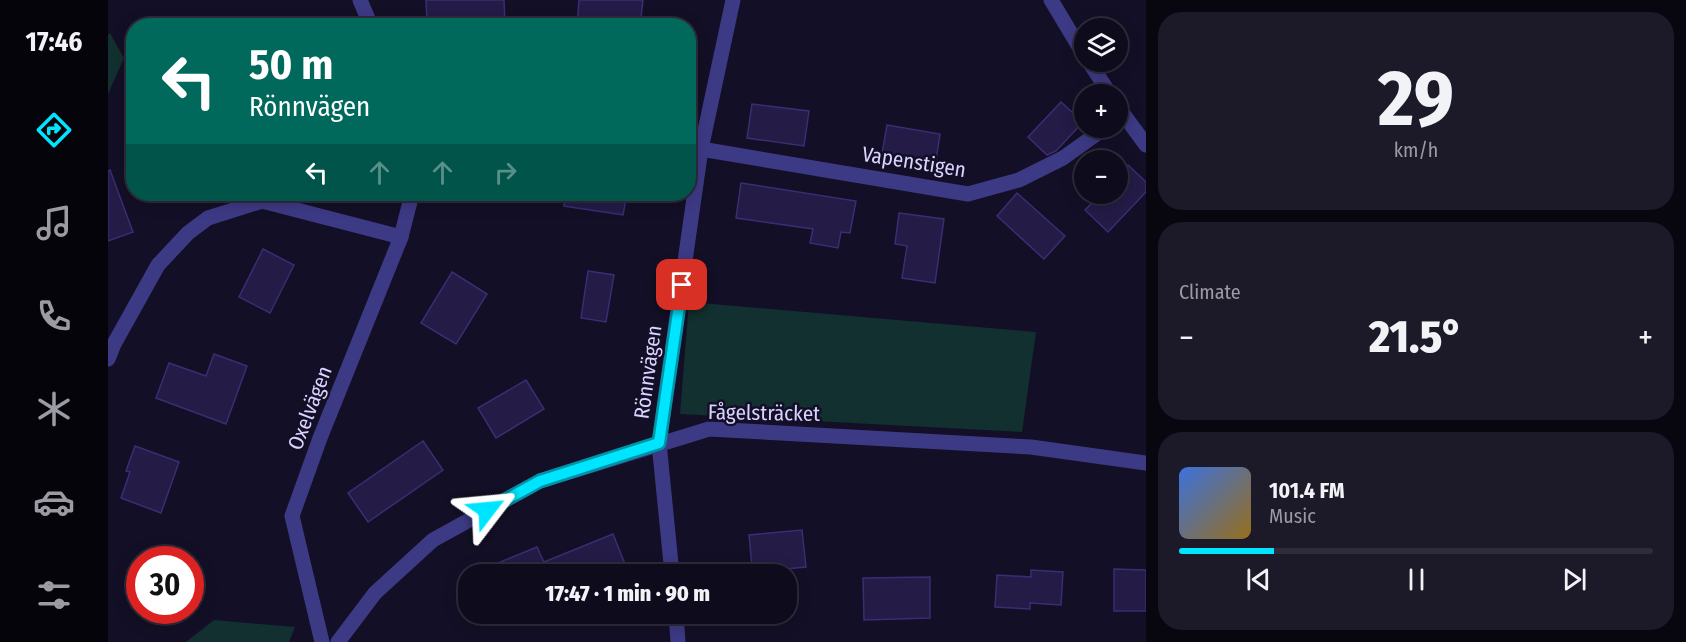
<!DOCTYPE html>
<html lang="en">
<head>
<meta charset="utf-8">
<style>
	body { margin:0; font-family:"Fira Sans Condensed",sans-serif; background:#1c1929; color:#f1f3f6; height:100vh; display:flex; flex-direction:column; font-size:22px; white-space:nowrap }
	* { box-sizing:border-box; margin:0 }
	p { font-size:20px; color:#9b9ba3 }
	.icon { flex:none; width:33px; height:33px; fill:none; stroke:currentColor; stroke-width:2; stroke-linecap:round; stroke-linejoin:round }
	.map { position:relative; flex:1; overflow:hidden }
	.panel { display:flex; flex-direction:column; gap:12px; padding:12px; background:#08060f; width:540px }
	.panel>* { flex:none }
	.guide { position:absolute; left:18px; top:18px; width:570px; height:183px; border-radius:24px; box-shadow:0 3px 15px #0003,0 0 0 2px #2e2b3b; background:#00695c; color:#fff; overflow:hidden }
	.tools { position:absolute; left:966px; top:18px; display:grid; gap:12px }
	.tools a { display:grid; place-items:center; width:54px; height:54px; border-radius:50%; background:#0e0b1c; box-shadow:0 3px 15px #0003,0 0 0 2px #2e2b3b; font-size:30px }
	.speed { position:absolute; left:18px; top:546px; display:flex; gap:12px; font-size:30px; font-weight:700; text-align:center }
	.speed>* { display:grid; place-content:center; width:78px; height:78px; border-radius:50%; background:#0e0b1c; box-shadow:0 3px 15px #0003,0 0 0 2px #2e2b3b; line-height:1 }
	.speed .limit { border:9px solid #d22; background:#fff; color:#111 }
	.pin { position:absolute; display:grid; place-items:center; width:51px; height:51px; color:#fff; margin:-26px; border-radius:12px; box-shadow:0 3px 9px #0006 }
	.me { position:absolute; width:66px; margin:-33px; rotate:61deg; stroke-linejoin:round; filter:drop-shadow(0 0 4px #0008) }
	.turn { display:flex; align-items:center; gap:21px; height:126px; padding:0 24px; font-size:27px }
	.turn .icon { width:78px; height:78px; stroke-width:2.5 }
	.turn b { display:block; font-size:42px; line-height:51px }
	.lanes { display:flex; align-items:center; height:57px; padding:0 24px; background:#0003; justify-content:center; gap:30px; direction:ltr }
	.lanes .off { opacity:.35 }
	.big { font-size:45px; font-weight:800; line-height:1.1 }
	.panel .tile { flex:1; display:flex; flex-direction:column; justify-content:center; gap:9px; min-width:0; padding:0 21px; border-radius:24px; background:#1c1929 }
	.panel .dial { align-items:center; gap:0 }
	.dial b { font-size:78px; line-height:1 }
	.song { display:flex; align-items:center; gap:18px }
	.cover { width:72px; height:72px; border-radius:9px; background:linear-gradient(135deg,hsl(220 70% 55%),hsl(40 70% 35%)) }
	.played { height:6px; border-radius:3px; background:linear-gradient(90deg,#00e5ff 20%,#2e2b3b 20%) }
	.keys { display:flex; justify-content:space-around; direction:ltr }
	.heat { display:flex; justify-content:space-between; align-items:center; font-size:33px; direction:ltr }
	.trip { position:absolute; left:350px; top:564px; width:339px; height:60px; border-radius:24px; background:#0e0b1c; box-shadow:0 3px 15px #0003,0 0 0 2px #2e2b3b; font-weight:800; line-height:60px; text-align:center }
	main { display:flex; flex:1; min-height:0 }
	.tab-bar { display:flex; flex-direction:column; width:108px; justify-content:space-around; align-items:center; background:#06040b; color:#9b9ba3 }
	.tab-bar .icon { width:42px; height:42px }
	.tab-bar .selected { color:#00e5ff }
	.tab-bar b { font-size:27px; color:#f1f3f6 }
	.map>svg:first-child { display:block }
	.green { fill:#12302f }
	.building { fill:#241b47; stroke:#3b2d73; stroke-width:1.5 }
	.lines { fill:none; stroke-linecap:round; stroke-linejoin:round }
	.minor { stroke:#3d3a85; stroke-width:15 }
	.route-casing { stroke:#0095a6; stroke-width:15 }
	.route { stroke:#00e5ff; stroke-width:10 }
	.labels { text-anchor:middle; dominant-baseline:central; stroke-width:5; stroke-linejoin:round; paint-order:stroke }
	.street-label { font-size:21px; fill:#d9d4ff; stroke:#130f26 }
</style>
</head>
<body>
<main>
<nav class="tab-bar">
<b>17:46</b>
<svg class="icon selected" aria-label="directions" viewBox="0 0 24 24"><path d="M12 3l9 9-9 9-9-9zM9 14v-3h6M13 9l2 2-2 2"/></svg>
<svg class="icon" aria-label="music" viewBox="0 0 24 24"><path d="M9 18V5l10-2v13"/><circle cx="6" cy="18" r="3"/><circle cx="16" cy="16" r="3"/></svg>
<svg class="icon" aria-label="phone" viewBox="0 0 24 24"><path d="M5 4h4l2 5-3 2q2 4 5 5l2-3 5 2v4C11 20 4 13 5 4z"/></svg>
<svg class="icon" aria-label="climate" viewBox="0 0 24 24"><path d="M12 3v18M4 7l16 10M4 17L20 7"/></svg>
<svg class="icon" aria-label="car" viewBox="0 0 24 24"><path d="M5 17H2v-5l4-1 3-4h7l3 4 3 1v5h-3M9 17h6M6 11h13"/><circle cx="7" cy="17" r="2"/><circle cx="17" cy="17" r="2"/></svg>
<svg class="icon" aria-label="filters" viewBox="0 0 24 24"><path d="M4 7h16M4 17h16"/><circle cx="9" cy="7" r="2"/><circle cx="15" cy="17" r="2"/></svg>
</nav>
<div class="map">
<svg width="1038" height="642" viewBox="0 0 1038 642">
	<rect width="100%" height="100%" fill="#130f26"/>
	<g class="green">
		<polygon points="2,33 16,58 0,94 0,35"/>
		<polygon points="581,302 928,332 914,432 572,414"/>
		<polygon points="106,620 187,627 181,642 78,642"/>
	</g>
	<g class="building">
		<polygon points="318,0 396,0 397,26 332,26 332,20 319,21"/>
		<polygon points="471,0 535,0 532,26 469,26"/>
		<polygon points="953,102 975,122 948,151 939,155 920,137"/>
		<polygon points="644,104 701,111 696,146 639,138"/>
		<polygon points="779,125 832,134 827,167 773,159"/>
		<polygon points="1020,165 1038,182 1038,192 1000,232 977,210 993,194 1010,194 1010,176"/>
		<polygon points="2,170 25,232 0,241 0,171"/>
		<polygon points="633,183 748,201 742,233 733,232 730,248 702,243 705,229 628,218"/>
		<polygon points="909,193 957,236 936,259 889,216"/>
		<polygon points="457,194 519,194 515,215 456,206"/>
		<polygon points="791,213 836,219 827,283 794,278 799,246 787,244"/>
		<polygon points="155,249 186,265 162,313 131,297"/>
		<polygon points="480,271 506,275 498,322 473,318"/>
		<polygon points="344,272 379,294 348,344 313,323"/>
		<polygon points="106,354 139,366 118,424 48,398 61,363 98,376"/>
		<polygon points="418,380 436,409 388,438 370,408"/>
		<polygon points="315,441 335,470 260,522 240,493"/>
		<polygon points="27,446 71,462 53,513 13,498 22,472 18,471"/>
		<polygon points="694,530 698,567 656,571 655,566 644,567 641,535"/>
		<polygon points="505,534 521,574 363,574 429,547 436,562"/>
		<polygon points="1006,569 1038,570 1038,611 1006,611"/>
		<polygon points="923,570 955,572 953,605 922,603 922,609 887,607 889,575 923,577"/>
		<polygon points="822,577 822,618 756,620 755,578"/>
	</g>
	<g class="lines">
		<g class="minor">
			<polyline points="252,0 263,26"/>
			<polyline points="943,0 976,55"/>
			<polyline points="981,62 1002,94"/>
			<polyline points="1010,107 1038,145"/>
			<polyline points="593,149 860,194 911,180 955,158 997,128"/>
			<polyline points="0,359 6,344 50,265 80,233 100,218 154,201 293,237"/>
			<polyline points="564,574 551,443 593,149 625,0"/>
			<polyline points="568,614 570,642"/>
			<polyline points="214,642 184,516 212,438 293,237 304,194"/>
			<polyline points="230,642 267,593 325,540 432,481 601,429 923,447 1038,463"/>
		</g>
	</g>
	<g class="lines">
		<g class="route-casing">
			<polyline id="route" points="379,510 432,481 551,443 574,285"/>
		</g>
		<use href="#route" class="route"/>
	</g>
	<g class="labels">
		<g class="street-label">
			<text transform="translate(806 162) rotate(9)">Vapenstigen</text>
			<text transform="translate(540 372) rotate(-82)">Rönnvägen</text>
			<text transform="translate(202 408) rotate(-69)">Oxelvägen</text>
			<text transform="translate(656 413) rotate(1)">Fågelsträcket</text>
		</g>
	</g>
</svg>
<div class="tools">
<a><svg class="icon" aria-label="layers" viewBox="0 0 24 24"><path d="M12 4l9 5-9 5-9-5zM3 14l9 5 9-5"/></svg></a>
<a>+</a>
<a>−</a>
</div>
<div class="speed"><div class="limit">30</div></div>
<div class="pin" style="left:574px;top:285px;background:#d93025"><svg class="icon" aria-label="arrive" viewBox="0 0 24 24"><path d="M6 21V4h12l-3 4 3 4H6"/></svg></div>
<svg class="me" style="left:379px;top:510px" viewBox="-20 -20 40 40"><path d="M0-17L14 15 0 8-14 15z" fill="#00e5ff" stroke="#fff" stroke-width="4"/></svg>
<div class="trip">17:47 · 1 min · 90 m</div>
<div class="guide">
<div class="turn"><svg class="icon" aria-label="left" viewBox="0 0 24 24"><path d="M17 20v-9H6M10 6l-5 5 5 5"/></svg><div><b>50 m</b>Rönnvägen</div></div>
<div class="lanes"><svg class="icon" aria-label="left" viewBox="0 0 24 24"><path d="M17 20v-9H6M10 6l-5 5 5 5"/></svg><svg class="icon off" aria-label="ahead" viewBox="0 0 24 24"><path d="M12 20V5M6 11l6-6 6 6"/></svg><svg class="icon off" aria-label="ahead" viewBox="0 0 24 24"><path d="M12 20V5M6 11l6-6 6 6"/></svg><svg class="icon off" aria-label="right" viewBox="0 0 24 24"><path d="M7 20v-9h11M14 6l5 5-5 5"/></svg></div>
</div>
</div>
<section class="panel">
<div class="tile dial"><b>29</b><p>km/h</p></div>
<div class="tile"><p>Climate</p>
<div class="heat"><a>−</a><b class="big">21.5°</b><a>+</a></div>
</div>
<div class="tile">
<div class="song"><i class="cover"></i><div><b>101.4 FM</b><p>Music</p></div></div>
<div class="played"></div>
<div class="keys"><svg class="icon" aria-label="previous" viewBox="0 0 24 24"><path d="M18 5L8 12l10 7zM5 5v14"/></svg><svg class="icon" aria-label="pause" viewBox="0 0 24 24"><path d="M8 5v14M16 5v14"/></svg><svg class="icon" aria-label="next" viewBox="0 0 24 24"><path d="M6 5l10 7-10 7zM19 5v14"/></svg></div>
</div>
</section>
</main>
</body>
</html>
